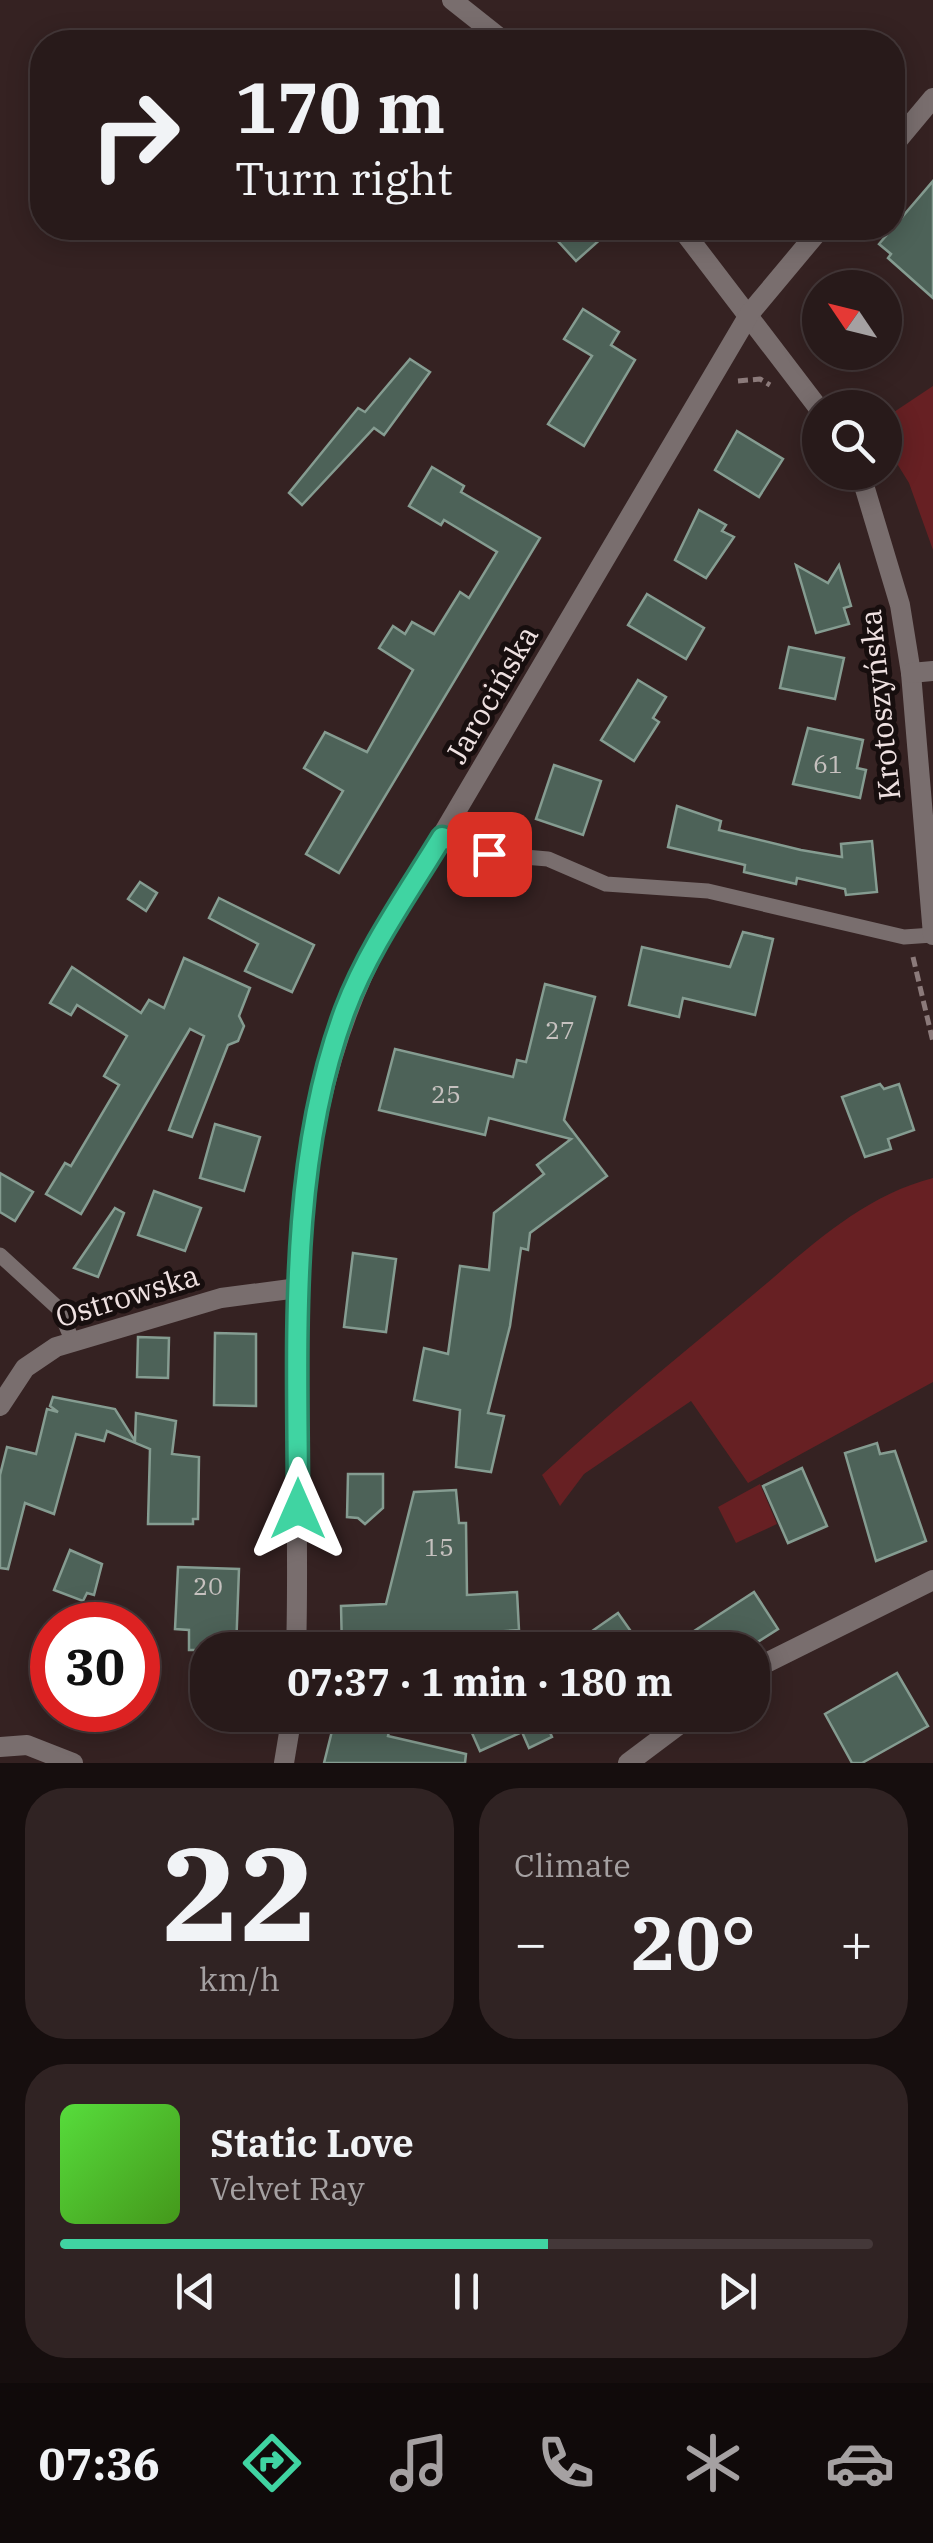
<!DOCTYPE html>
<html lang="en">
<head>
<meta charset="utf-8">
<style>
	body { margin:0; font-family:"IBM Plex Serif",serif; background:#302323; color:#f1f3f6; height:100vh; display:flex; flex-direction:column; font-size:38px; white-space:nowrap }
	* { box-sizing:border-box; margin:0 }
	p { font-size:32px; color:#a5a1a2 }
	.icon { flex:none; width:55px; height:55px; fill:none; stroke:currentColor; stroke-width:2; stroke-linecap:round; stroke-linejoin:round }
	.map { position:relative; height:1763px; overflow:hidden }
	.drawer { display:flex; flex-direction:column; gap:25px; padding:25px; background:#160e0e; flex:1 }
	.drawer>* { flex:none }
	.top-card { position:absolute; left:30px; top:30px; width:875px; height:210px; border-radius:40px; box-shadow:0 5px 25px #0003,0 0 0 2px #443839; background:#281a1a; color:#f1f3f6; overflow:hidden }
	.needle { width:65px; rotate:305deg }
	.tools { position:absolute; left:802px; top:270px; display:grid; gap:20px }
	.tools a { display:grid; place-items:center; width:100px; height:100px; border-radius:50%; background:#281a1a; box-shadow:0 5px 25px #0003,0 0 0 2px #443839; font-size:50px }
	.speed { position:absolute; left:30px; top:1602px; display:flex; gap:20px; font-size:50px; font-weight:700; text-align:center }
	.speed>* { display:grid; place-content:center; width:130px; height:130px; border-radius:50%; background:#281a1a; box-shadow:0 5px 25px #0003,0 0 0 2px #443839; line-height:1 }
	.speed .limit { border:15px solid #d22; background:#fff; color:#111 }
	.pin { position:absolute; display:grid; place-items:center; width:85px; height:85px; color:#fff; margin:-42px; border-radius:20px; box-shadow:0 5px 15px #0006 }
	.me { position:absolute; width:110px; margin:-55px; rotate:0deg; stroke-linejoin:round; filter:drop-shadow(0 0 8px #0008) }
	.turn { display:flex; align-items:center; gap:35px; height:210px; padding:0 40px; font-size:45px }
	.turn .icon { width:130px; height:130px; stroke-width:2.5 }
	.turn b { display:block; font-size:70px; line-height:85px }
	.big { font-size:75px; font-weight:800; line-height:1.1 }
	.drawer .card { flex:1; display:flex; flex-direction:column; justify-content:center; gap:15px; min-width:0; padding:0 35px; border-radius:40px; background:#302323 }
	.drawer .dial { align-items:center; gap:0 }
	.dial b { font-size:130px; line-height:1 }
	.song { display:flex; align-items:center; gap:30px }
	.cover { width:120px; height:120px; border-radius:15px; background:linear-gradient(135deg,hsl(110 70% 55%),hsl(100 70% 35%)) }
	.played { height:10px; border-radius:5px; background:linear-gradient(90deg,#40d4a2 60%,#443839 60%) }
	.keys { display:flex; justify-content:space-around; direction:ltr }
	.heat { display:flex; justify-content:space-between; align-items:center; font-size:55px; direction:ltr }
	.drawer .tiles { flex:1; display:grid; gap:25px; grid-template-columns:1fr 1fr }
	.card:last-child { grid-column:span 2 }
	.trip { position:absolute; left:190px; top:1632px; width:580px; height:100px; border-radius:40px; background:#281a1a; box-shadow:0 5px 25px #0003,0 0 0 2px #443839; font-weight:800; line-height:100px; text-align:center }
	.dock { display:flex; height:160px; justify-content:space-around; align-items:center; background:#100a0a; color:#a5a1a2 }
	.dock .icon { width:70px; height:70px }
	.dock .active { color:#40d4a2 }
	.dock b { font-size:45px; color:#f1f3f6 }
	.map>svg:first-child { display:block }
	.green { fill:#672023 }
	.building { fill:#4d6258; stroke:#859c91; stroke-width:2.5 }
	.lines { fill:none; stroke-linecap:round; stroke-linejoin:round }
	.path { stroke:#8b7a7a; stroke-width:5; stroke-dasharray:10 5; stroke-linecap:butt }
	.lane { stroke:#796e6e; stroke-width:15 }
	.street { stroke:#796e6e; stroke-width:20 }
	.route-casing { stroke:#2a8a69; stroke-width:25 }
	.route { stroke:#40d4a2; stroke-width:18 }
	.labels { text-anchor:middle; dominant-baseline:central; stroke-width:10; stroke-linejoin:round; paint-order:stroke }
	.number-label { font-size:25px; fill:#c6c1bf }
	.street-label { font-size:30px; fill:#efe1e1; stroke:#170e0e }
</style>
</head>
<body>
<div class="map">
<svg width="933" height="1763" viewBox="0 0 933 1763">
	<rect width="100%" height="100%" fill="#352222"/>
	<g class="green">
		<polygon points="933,386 933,550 909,483 885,444 885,418"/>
		<path d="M 933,1178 L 933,1382 L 748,1483 L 691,1401 L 584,1474 L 560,1506 L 542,1475 C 607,1415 674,1360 742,1304 C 802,1255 856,1198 933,1178 Z"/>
		<polygon points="760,1484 777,1524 736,1543 718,1507"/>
	</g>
	<g class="building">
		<polygon points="933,181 933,298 888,258 891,254 879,244"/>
		<polygon points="546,228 613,228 576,261"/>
		<polygon points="583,309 619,332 611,345 635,360 584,446 548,424 592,356 564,339"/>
		<polygon points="410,359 430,372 384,435 374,428 302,505 289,493 358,408 365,412"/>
		<polygon points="737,431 783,459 759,497 715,470"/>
		<polygon points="432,467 464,486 461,492 540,538 339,873 306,854 343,791 304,768 325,732 367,752 413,670 379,648 393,626 405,634 412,622 434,634 460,592 469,598 497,552 444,520 441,525 409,506"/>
		<polygon points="699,510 726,525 722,531 734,537 706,578 675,560"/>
		<polygon points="796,565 828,583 839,565 851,606 844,608 849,624 816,633"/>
		<polygon points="647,594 704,628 686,659 628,625"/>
		<polygon points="789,647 844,658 835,699 780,688"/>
		<polygon points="638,680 666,697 653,718 659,722 634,761 601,740"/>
		<polygon points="808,728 863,740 857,768 866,770 860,798 793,784"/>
		<polygon points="554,765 601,781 583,835 536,819"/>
		<polygon points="677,806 721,821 719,830 801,850 842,857 841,844 872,841 877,892 846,895 845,889 797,878 796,884 744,872 745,865 668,847"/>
		<polygon points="140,882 157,893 146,911 128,899"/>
		<polygon points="219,898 314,945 292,992 245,971 258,944 209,918"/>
		<polygon points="743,932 773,939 755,1015 683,998 679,1017 629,1005 642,947 730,967"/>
		<polygon points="184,958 250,988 239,1016 244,1026 238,1041 228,1045 192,1137 169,1130 204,1036 190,1029 81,1214 46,1194 65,1163 71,1166 119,1085 104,1076 127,1036 77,1005 71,1015 50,1003 72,967 141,1013 149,1000 164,1008"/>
		<polygon points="545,984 595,997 564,1120 607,1176 530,1233 528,1250 521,1248 510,1326 488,1413 504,1416 491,1472 456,1467 460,1410 414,1400 424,1348 448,1354 460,1266 489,1270 494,1213 544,1174 537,1165 571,1139 489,1118 485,1135 379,1110 395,1049 513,1077 517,1060 526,1062"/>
		<polygon points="880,1084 884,1089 899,1084 914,1130 888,1139 891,1149 865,1157 842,1097"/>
		<polygon points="215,1124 260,1137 244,1191 200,1178"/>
		<polygon points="0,1173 33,1192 15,1221 0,1212"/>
		<polygon points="154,1191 201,1208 185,1251 138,1235"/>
		<polygon points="115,1208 124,1213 98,1277 74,1268"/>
		<polygon points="353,1253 396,1259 386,1332 344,1327"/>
		<polygon points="215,1333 256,1334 256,1406 214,1405"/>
		<polygon points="138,1337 169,1338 168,1378 137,1377"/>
		<polygon points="53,1397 115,1409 135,1441 136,1413 176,1421 172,1454 199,1457 198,1519 193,1519 193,1524 148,1524 150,1449 107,1431 104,1441 76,1434 54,1514 25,1503 8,1569 0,1568 0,1475 7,1447 36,1454 47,1409 58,1412 50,1406"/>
		<polygon points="877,1443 880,1454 895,1451 926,1541 876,1561 845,1453"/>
		<polygon points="802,1468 827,1526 788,1543 763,1486"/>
		<polygon points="348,1474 383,1474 383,1508 365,1524 358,1518 347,1517"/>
		<polygon points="456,1490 459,1523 466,1523 467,1595 517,1592 519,1630 423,1637 424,1650 342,1650 341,1606 386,1604 414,1492"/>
		<polygon points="70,1550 102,1564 94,1595 87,1593 83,1601 54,1590"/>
		<polygon points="178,1567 239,1569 236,1650 189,1650 189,1630 175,1629"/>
		<polygon points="754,1592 778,1629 745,1650 665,1650"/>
		<polygon points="618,1613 644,1650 565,1650"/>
		<polygon points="897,1673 928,1726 862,1763 852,1763 825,1714"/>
		<polygon points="336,1715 393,1715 388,1736 466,1754 465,1763 324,1763"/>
		<polygon points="464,1715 559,1715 545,1721 552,1737 529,1748 522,1732 480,1751"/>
	</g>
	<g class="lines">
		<g class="path">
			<polyline points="738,381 760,379 770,385"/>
			<polyline points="810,431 820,446"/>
			<polyline points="913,957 933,1042"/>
		</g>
		<g class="lane">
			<polyline points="441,837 489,854 548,859 606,884 708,891 904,937 933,935"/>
			<polyline points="0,1255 59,1309 73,1342"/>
		</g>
		<g class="street">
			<polyline points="452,0 505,42"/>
			<polyline points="892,147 933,98"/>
			<polyline points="681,228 820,410"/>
			<polyline points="860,472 900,605 911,673 933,935"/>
			<polyline points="911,673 933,671"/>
			<polyline points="0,1406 25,1368 56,1347 221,1298 298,1288"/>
			<path d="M 296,1650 C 304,1415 264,1151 382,937 L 750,313 L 821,228"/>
			<polyline points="752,1670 933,1580"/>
			<polyline points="0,1747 27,1745 73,1763"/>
			<polyline points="284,1763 292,1715"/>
			<polyline points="628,1763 692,1715"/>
		</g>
	</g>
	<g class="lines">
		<g class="route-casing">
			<path id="route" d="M 298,1509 C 298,1345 287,1166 345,1010 C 368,949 408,893 442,837 L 489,854"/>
		</g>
		<use href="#route" class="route"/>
	</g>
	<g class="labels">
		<g class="number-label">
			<text x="828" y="763">61</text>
			<text x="560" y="1029">27</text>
			<text x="446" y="1093">25</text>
			<text x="439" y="1546">15</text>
			<text x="208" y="1585">20</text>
		</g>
		<g class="street-label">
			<text transform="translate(491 694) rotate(-60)">Jarocińska</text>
			<text transform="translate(879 705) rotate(-96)">Krotoszyńska</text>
			<text transform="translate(127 1295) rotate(-17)">Ostrowska</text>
		</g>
	</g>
</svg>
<div class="tools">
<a><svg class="needle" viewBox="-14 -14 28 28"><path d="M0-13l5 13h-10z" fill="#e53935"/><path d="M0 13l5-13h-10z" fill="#a5a1a2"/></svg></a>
<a><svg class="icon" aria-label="search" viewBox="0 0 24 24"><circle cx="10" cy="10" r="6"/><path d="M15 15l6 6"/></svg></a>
</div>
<div class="speed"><div class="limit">30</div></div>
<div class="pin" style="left:489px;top:854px;background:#d93025"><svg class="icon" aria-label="arrive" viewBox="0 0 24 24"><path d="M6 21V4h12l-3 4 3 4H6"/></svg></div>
<svg class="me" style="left:298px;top:1509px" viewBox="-20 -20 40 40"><path d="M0-17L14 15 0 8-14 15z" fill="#40d4a2" stroke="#fff" stroke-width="4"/></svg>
<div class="trip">07:37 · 1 min · 180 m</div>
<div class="top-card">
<div class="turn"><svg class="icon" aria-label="right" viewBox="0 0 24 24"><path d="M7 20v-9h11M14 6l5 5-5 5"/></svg><div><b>170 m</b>Turn right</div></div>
</div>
</div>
<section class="drawer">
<div class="tiles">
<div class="card dial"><b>22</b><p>km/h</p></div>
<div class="card"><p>Climate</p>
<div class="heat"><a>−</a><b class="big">20°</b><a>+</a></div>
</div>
<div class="card">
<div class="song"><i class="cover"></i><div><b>Static Love</b><p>Velvet Ray</p></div></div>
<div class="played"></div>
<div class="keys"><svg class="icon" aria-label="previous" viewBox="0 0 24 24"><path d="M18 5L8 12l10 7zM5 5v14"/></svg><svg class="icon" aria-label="pause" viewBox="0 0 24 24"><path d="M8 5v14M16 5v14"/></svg><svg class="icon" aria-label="next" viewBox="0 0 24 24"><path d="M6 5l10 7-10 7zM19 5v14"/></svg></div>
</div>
</div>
</section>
<nav class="dock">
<b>07:36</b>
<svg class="icon active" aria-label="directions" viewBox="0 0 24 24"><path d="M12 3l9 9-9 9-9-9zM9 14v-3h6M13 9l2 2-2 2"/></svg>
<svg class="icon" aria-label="music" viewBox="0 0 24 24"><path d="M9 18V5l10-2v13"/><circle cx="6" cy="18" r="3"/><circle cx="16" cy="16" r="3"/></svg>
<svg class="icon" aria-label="phone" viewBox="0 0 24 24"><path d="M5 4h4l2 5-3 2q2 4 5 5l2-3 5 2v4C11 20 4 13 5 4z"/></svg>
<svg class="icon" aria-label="climate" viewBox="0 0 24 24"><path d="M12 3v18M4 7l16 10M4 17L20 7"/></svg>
<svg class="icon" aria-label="car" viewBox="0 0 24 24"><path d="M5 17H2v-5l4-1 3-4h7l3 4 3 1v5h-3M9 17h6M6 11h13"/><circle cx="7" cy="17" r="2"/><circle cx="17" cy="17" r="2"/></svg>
</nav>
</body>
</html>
